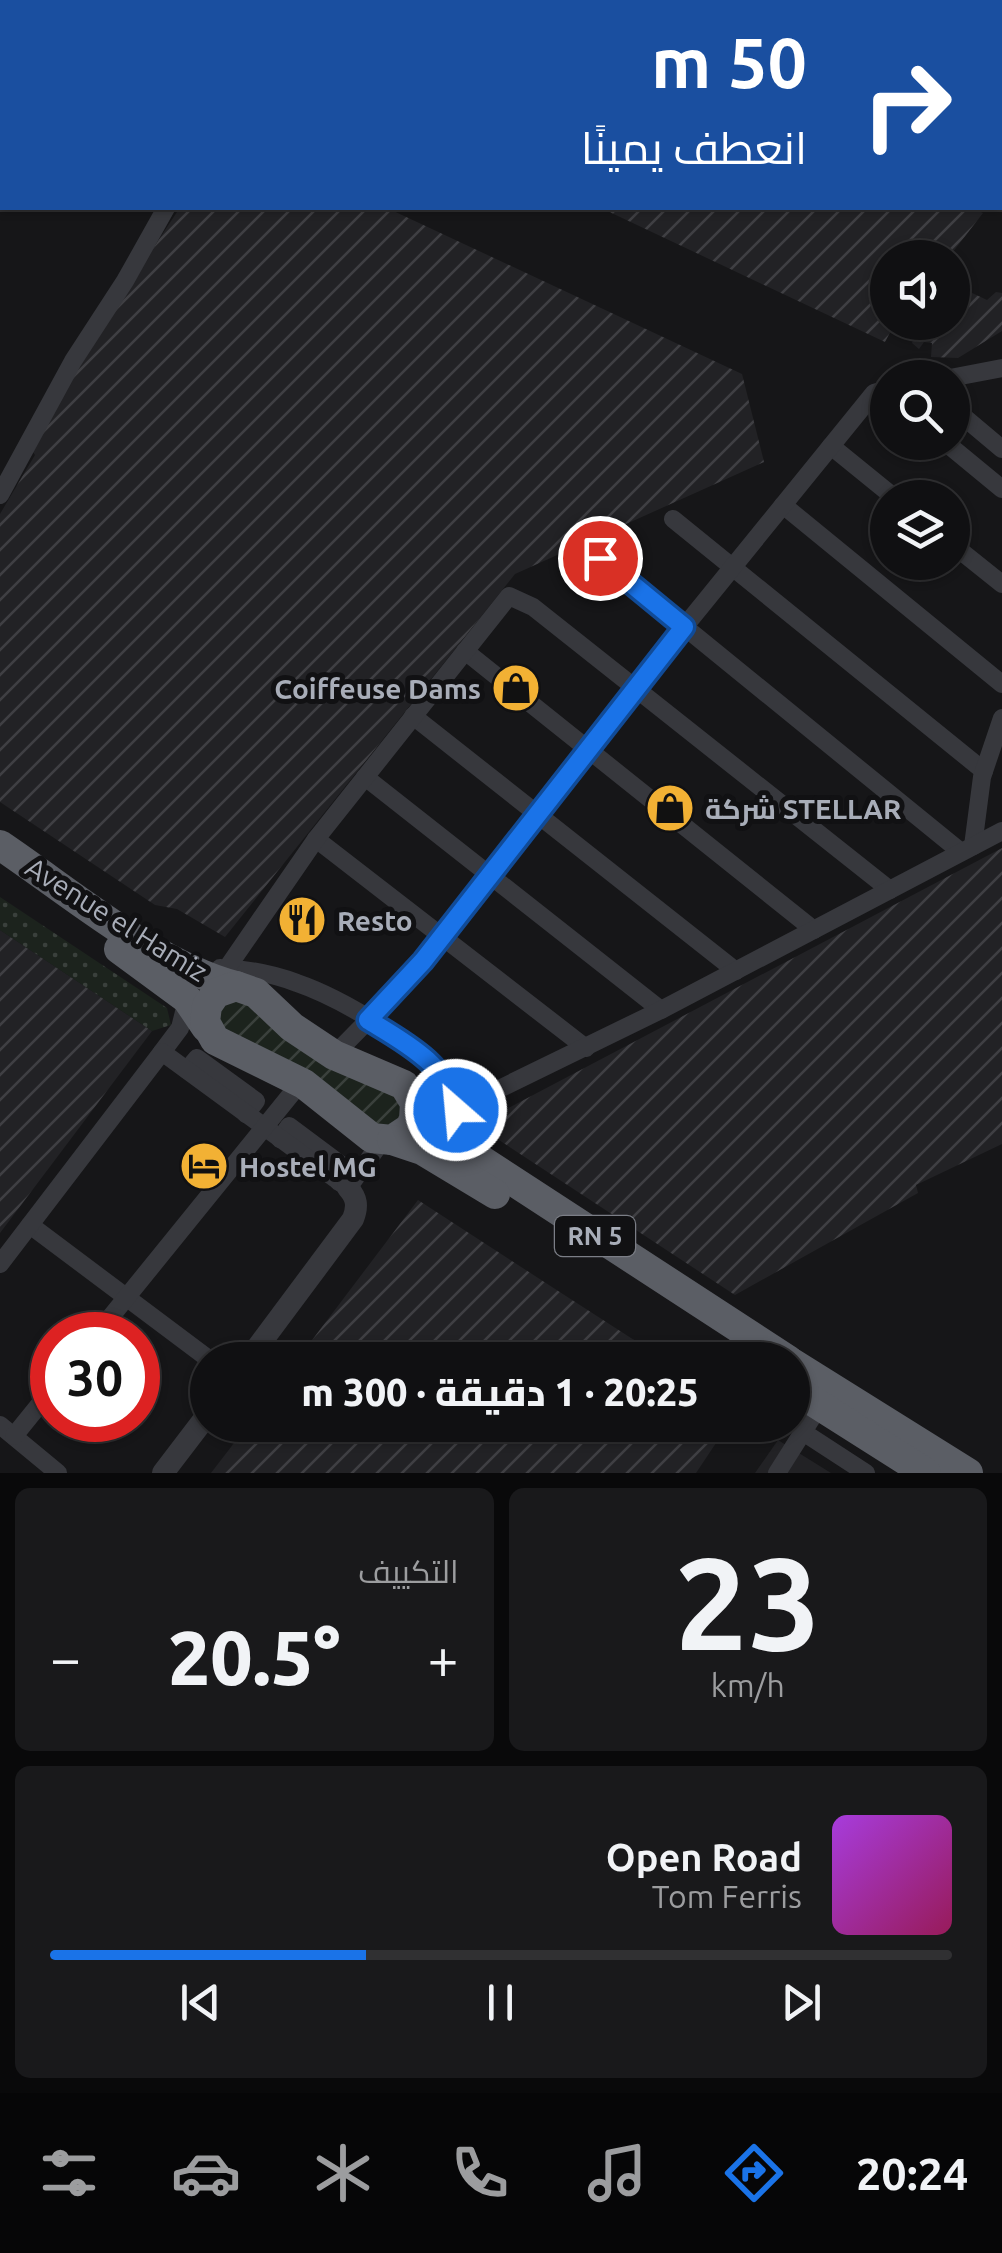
<!DOCTYPE html>
<html lang="ar">
<head>
<meta charset="utf-8">
<style>
	body { margin:0; font-family:Ubuntu,Cairo,sans-serif; background:#19191b; color:#f1f3f6; direction:rtl; height:100vh; display:flex; flex-direction:column; font-size:38px; white-space:nowrap }
	* { box-sizing:border-box; margin:0 }
	p { font-size:32px; color:#9c9d9f }
	.icon { flex:none; width:55px; height:55px; fill:none; stroke:currentColor; stroke-width:2; stroke-linecap:round; stroke-linejoin:round }
	.map { position:relative; height:1473px; overflow:hidden; direction:ltr }
	.details { display:flex; flex-direction:column; gap:15px; padding:15px; background:#09090a; flex:1 }
	.details>* { flex:none }
	.hud { position:absolute; left:0px; top:0px; width:1002px; height:210px; box-shadow:0 2px 8px #0004,0 0 0 2px #303032; direction:rtl; background:#1a4fa0; color:#fff; overflow:hidden }
	.controls { position:absolute; left:870px; top:240px; display:grid; gap:20px }
	.controls a { display:grid; place-items:center; width:100px; height:100px; border-radius:50%; background:#101012; box-shadow:0 2px 8px #0004,0 0 0 2px #303032; font-size:50px }
	.speed { position:absolute; left:30px; top:1312px; display:flex; gap:20px; font-size:50px; font-weight:700; text-align:center }
	.speed>* { display:grid; place-content:center; width:130px; height:130px; border-radius:50%; background:#101012; box-shadow:0 2px 8px #0004,0 0 0 2px #303032; line-height:1 }
	.speed .limit { border:15px solid #d22; background:#fff; color:#111 }
	.pin { position:absolute; display:grid; place-items:center; width:85px; height:85px; color:#fff; margin:-42px; border:5px solid #fff; border-radius:50%; box-shadow:0 2px 10px #0007 }
	.me { position:absolute; width:110px; margin:-55px; rotate:333deg; stroke-linejoin:round; filter:drop-shadow(0 0 8px #0008) }
	.turn { display:flex; align-items:center; gap:35px; height:210px; padding:0 30px; font-size:45px }
	.turn .icon { width:130px; height:130px; stroke-width:2.5 }
	.turn b { display:block; font-size:70px; line-height:85px }
	.big { font-size:75px; font-weight:800; line-height:1.1 }
	.details .tile { flex:1; display:flex; flex-direction:column; justify-content:center; gap:15px; min-width:0; padding:0 35px; border-radius:15px; background:#19191b }
	.details .dial { align-items:center; gap:0 }
	.dial b { font-size:130px; line-height:1 }
	.song { display:flex; align-items:center; gap:30px }
	.cover { width:120px; height:120px; border-radius:15px; background:linear-gradient(135deg,hsl(280 70% 55%),hsl(330 70% 35%)) }
	.played { height:10px; border-radius:5px; background:linear-gradient(90deg,#1a73e8 35%,#303032 35%) }
	.keys { display:flex; justify-content:space-around; direction:ltr }
	.heat { display:flex; justify-content:space-between; align-items:center; font-size:55px; direction:ltr }
	.details .tiles { flex:1; display:grid; gap:15px; grid-template-columns:1fr 1fr }
	.tile:last-child { grid-column:span 2 }
	.trip { position:absolute; left:190px; top:1342px; width:620px; height:100px; border-radius:50px; background:#101012; box-shadow:0 2px 8px #0004,0 0 0 2px #303032; font-weight:800; line-height:100px; text-align:center; direction:rtl }
	.tab-bar { display:flex; height:160px; justify-content:space-around; align-items:center; background:#060607; color:#9c9d9f }
	.tab-bar .icon { width:70px; height:70px }
	.tab-bar .current { color:#1a73e8 }
	.tab-bar b { font-size:45px; color:#f1f3f6 }
	.map>svg:first-child { display:block }
	.built { fill:#222225 }
	.industrial { fill:url(#industrial-furrows) }
	.grass { fill:url(#grass-dots) }
	.garden { fill:url(#garden-furrows) }
	.lines { fill:none; stroke-linecap:round; stroke-linejoin:round }
	.minor { stroke:#37383d; stroke-width:18 }
	.tertiary { stroke:#37383d; stroke-width:22 }
	.trunk { stroke:#5b5e65; stroke-width:30 }
	.route-casing { stroke:#114b97; stroke-width:25 }
	.route { stroke:#1a73e8; stroke-width:18 }
	.labels { text-anchor:middle; dominant-baseline:central; stroke-width:10; stroke-linejoin:round; paint-order:stroke }
	.shield { fill:#111113; stroke:#7b7e86; stroke-width:2.5 }
	.shield-label { font-size:25px; font-weight:bold; fill:#a8adb8 }
	.poi-label { font-size:28px; font-weight:bold; fill:#a8adb8; stroke:#111113; text-anchor:start }
	.street-label { font-size:28px; fill:#a8adb8; stroke:#111113 }
</style>
</head>
<body>
<div class="map">
<svg width="1002" height="1473" viewBox="0 0 1002 1473">
	<defs>
		<pattern id="industrial-furrows" width="10" height="10" patternUnits="userSpaceOnUse" patternTransform="scale(2.5)"><rect width="10" height="10" fill="#222225"/><path d="M-1 1l2-2M0 10L10 0M9 11l2-2" fill="none" stroke="#3f3f43"/></pattern>
		<pattern id="grass-dots" width="8" height="8" patternUnits="userSpaceOnUse" patternTransform="scale(2.5)"><rect width="8" height="8" fill="#1c231d"/><path d="M2 2h.1M6 6h.1" fill="none" stroke="#3a403c" stroke-width="1.8" stroke-linecap="round"/></pattern>
		<pattern id="garden-furrows" width="10" height="10" patternUnits="userSpaceOnUse" patternTransform="scale(2.5)"><rect width="10" height="10" fill="#1c231d"/><path d="M-1 1l2-2M0 10L10 0M9 11l2-2" fill="none" stroke="#3a403c"/></pattern>
	</defs>
	<rect width="100%" height="100%" fill="#161618"/>
	<polygon class="built" points="778,1440 831,1473 755,1473"/>
	<g class="industrial">
		<polygon points="174,208 387,208 742,374 764,462 515,574 225,937 177,909 155,905 0,802 0,514 35,455 31,449 89,346 177,212"/>
		<polygon points="601,208 972,208 983,213 949,257 888,258 888,322 895,323 885,342"/>
		<polygon points="953,284 987,300 996,292 1002,293 1002,331 958,358 931,357 932,343 924,342 919,349 912,343 913,340 903,334 905,326 898,323 952,322"/>
		<polygon points="1002,848 1002,1144 916,1185 918,1193 735,1295 476,1125"/>
		<polygon points="0,930 152,1031 0,1233"/>
		<polygon points="418,1200 552,1287 665,1360 297,1360"/>
		<polygon points="248,1425 728,1425 696,1473 211,1473"/>
	</g>
	<polygon class="grass" points="0,897 167,1008 171,1025 152,1031 0,930"/>
	<path class="garden" d="M 235,997 L 391,1092 L 406,1115 L 383,1129 C 333,1088 287,1055 226,1033 L 217,1012 Z"/>
	<g class="lines">
		<g class="minor">
			<polyline points="284,2 285,0"/>
			<polyline points="950,378 1002,368"/>
			<polyline points="952,407 1002,449"/>
			<polyline points="945,442 1002,489"/>
			<polyline points="831,446 895,498"/>
			<polyline points="0,495 73,361 125,281 166,208"/>
			<polyline points="783,505 1002,684"/>
			<polyline points="673,519 984,771"/>
			<polyline points="952,544 1002,584"/>
			<polyline points="600,558 961,852"/>
			<polyline points="465,651 814,930"/>
			<polyline points="413,716 736,971"/>
			<polyline points="365,777 661,1010"/>
			<polyline points="316,839 586,1048"/>
			<polyline points="973,846 982,777 1002,718"/>
			<path d="M 220,968 C 247,969 273,974 297,983 C 338,997 424,1046 446,1082 C 454,1094 456,1107 456,1120"/>
			<polyline points="227,968 316,839 509,596 533,607 890,890"/>
			<polyline points="162,1052 180,1028 187,1000"/>
			<polyline points="334,1055 403,985 586,748 874,393 888,389"/>
			<polyline points="187,1070 197,1058 256,1101 246,1114"/>
			<polyline points="456,1110 661,1010 1002,831"/>
			<polyline points="280,1139 289,1126 348,1170 339,1182"/>
			<polyline points="30,1225 210,1360"/>
			<polyline points="0,1264 162,1052 348,1188 382,1141"/>
			<polyline points="96,1335 301,1082"/>
			<polyline points="0,1425 58,1473"/>
			<polyline points="803,1432 866,1473"/>
			<polyline points="14,1436 52,1389"/>
			<polyline points="777,1473 820,1405"/>
		</g>
		<g class="tertiary">
			<path d="M 248,1360 L 353,1219 C 358,1206 357,1198 348,1188"/>
			<polyline points="163,1473 208,1414"/>
		</g>
		<g class="trunk">
			<path d="M 0,845 C 70,892 155,965 236,986"/>
			<polyline points="119,949 187,999 206,1027"/>
			<polygon points="236,986 256,993 292,1027 334,1055 404,1085 415,1103 414,1119 410,1128 392,1140 372,1138 304,1084 215,1040 205,1022 207,1006 216,993"/>
			<polyline points="413,1098 431,1123 461,1147 788,1360"/>
			<polyline points="392,1140 422,1150 495,1194"/>
			<polyline points="792,1363 968,1473"/>
			<polyline points="792,1388 926,1473"/>
		</g>
	</g>
	<g class="lines">
		<g class="route-casing">
			<path id="route" d="M 456,1110 C 449,1065 404,1042 368,1020 L 423,961 L 684,627 L 600,558"/>
		</g>
		<use href="#route" class="route"/>
	</g>
	<defs>
		<g id="shop-disc" transform="scale(2.5)"><circle r="9.5" fill="#f2b134" stroke="#111113"/><path d="M-5-2.5h2.3a2.7 3.5 0 0 1 5.4 0H5L5.5 6h-11ZM-1.5-2.5h3a1.5 2.3 0 0 0-3 0Z" fill="#111"/></g>
		<g id="restaurant-disc" transform="scale(2.5)"><circle r="9.5" fill="#f2b134" stroke="#111113"/><path d="M-5-6h1v4h1v-4h1v4h1v-4h1v5L-1.5 .5V6h-2V.5L-5-1ZM5-6V6H3V1.5H1.5Q1.5-4 5-6Z" fill="#111"/></g>
		<g id="hotel-disc" transform="scale(2.5)"><circle r="9.5" fill="#f2b134" stroke="#111113"/><path d="M-6-4.5h1.5V1H6V5H4.5V3h-9V5H-6ZM-4 0a1.8 1.8 0 1 1 3.6 0ZM.5 0V-2.5h3Q6-2.5 6 0Z" fill="#111"/></g>
	</defs>
	<g fill-rule="evenodd">
		<use href="#shop-disc" x="516" y="688"/>
		<use href="#shop-disc" x="670" y="808"/>
		<use href="#restaurant-disc" x="302" y="920"/>
		<use href="#hotel-disc" x="204" y="1166"/>
	</g>
	<g class="labels">
		<rect class="shield" x="555" y="1216" width="80" height="40" rx="8"/>
		<g class="shield-label">
			<text x="595" y="1236">RN 5</text>
		</g>
		<g class="poi-label">
			<text x="481" y="688" text-anchor="end">Coiffeuse Dams</text>
			<text x="705" y="808">شركة STELLAR</text>
			<text x="337" y="920">Resto</text>
			<text x="239" y="1166">Hostel MG</text>
		</g>
		<g class="street-label">
			<text transform="translate(117 919) rotate(32)">Avenue el Hamiz</text>
		</g>
	</g>
</svg>
<div class="controls">
<a><svg class="icon" aria-label="sound" viewBox="0 0 24 24"><path d="M4 9h4l5-4v14l-5-4H4zM17 9q2 3 0 6"/></svg></a>
<a><svg class="icon" aria-label="search" viewBox="0 0 24 24"><circle cx="10" cy="10" r="6"/><path d="M15 15l6 6"/></svg></a>
<a><svg class="icon" aria-label="layers" viewBox="0 0 24 24"><path d="M12 4l9 5-9 5-9-5zM3 14l9 5 9-5"/></svg></a>
</div>
<div class="speed"><div class="limit">30</div></div>
<div class="pin" style="left:600px;top:558px;background:#d93025"><svg class="icon" aria-label="arrive" viewBox="0 0 24 24"><path d="M6 21V4h12l-3 4 3 4H6"/></svg></div>
<svg class="me" style="left:456px;top:1110px" viewBox="-20 -20 40 40"><circle r="17" fill="#1a73e8" stroke="#fff" stroke-width="3"/><path d="M0-11L8 9 0 5-8 9z" fill="#fff"/></svg>
<div class="trip">20:25 · 1 دقيقة · 300 m</div>
<div class="hud">
<div class="turn"><svg class="icon" aria-label="right" viewBox="0 0 24 24"><path d="M7 20v-9h11M14 6l5 5-5 5"/></svg><div><b>50 m</b>انعطف يمينًا</div></div>
</div>
</div>
<section class="details">
<div class="tiles">
<div class="tile dial"><b>23</b><p>km/h</p></div>
<div class="tile"><p>التكييف</p>
<div class="heat"><a>−</a><b class="big">20.5°</b><a>+</a></div>
</div>
<div class="tile">
<div class="song"><i class="cover"></i><div><b>Open Road</b><p>Tom Ferris</p></div></div>
<div class="played"></div>
<div class="keys"><svg class="icon" aria-label="previous" viewBox="0 0 24 24"><path d="M18 5L8 12l10 7zM5 5v14"/></svg><svg class="icon" aria-label="pause" viewBox="0 0 24 24"><path d="M8 5v14M16 5v14"/></svg><svg class="icon" aria-label="next" viewBox="0 0 24 24"><path d="M6 5l10 7-10 7zM19 5v14"/></svg></div>
</div>
</div>
</section>
<nav class="tab-bar">
<b>20:24</b>
<svg class="icon current" aria-label="directions" viewBox="0 0 24 24"><path d="M12 3l9 9-9 9-9-9zM9 14v-3h6M13 9l2 2-2 2"/></svg>
<svg class="icon" aria-label="music" viewBox="0 0 24 24"><path d="M9 18V5l10-2v13"/><circle cx="6" cy="18" r="3"/><circle cx="16" cy="16" r="3"/></svg>
<svg class="icon" aria-label="phone" viewBox="0 0 24 24"><path d="M5 4h4l2 5-3 2q2 4 5 5l2-3 5 2v4C11 20 4 13 5 4z"/></svg>
<svg class="icon" aria-label="climate" viewBox="0 0 24 24"><path d="M12 3v18M4 7l16 10M4 17L20 7"/></svg>
<svg class="icon" aria-label="car" viewBox="0 0 24 24"><path d="M5 17H2v-5l4-1 3-4h7l3 4 3 1v5h-3M9 17h6M6 11h13"/><circle cx="7" cy="17" r="2"/><circle cx="17" cy="17" r="2"/></svg>
<svg class="icon" aria-label="filters" viewBox="0 0 24 24"><path d="M4 7h16M4 17h16"/><circle cx="9" cy="7" r="2"/><circle cx="15" cy="17" r="2"/></svg>
</nav>
</body>
</html>
